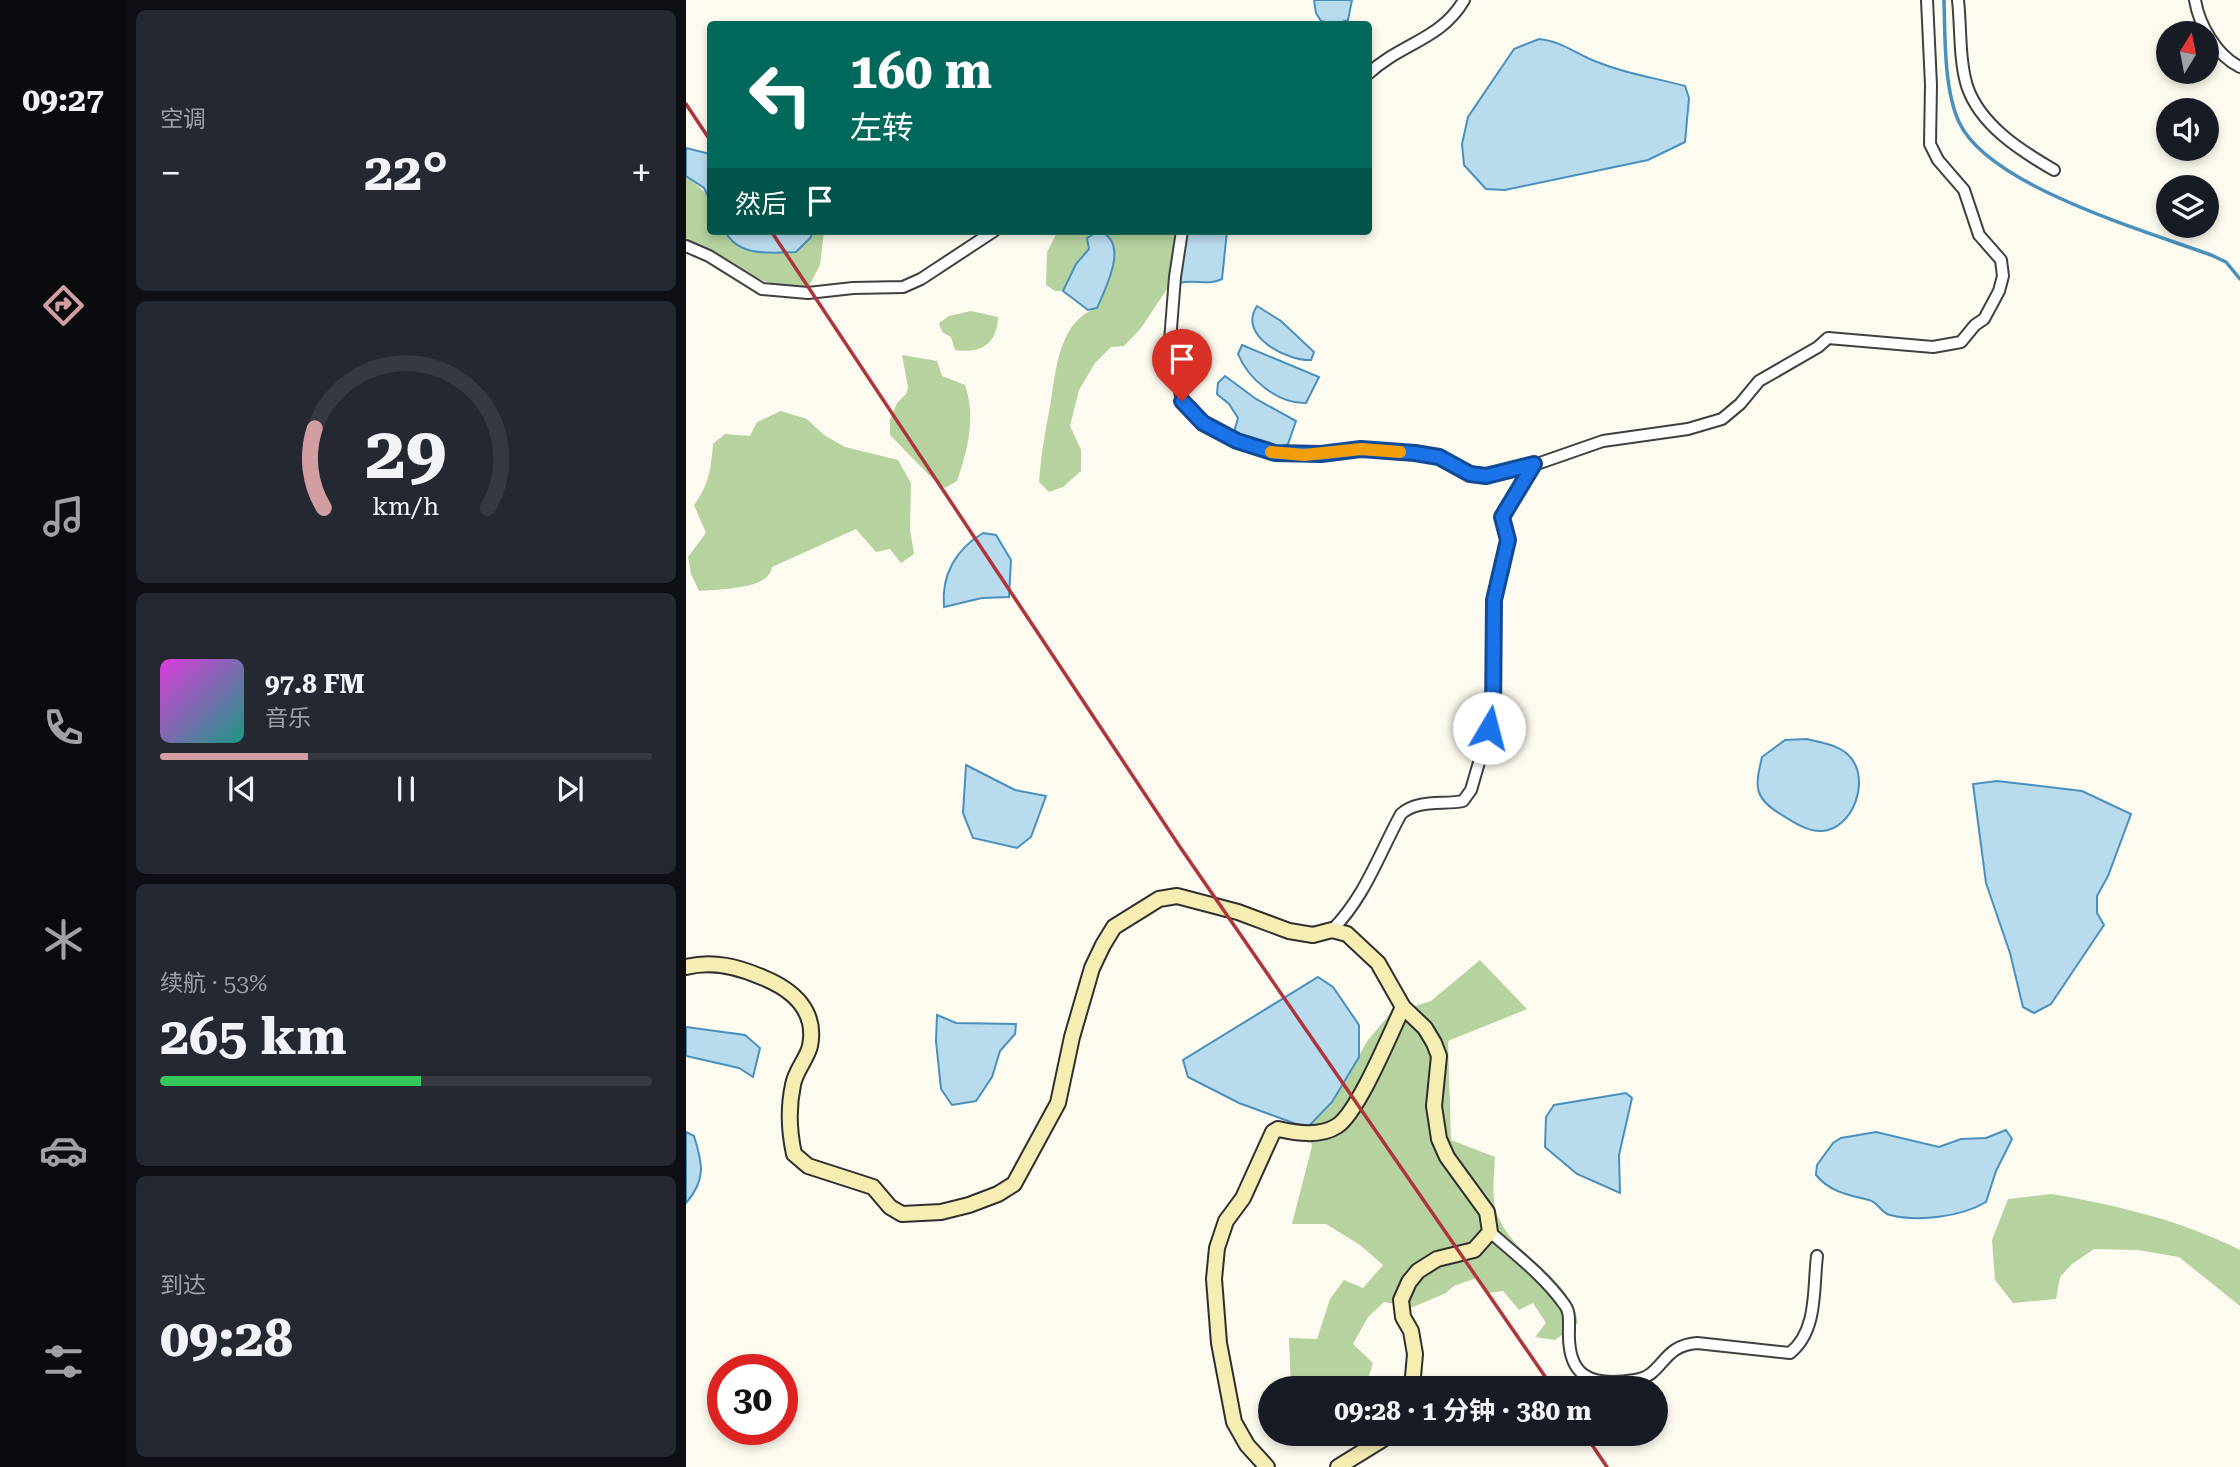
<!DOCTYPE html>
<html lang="zh">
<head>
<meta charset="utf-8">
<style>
	body { margin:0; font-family:"Roboto Serif","Noto Sans SC",serif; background:#242831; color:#f1f3f6; height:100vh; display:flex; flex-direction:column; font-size:26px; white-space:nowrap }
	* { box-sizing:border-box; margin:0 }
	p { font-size:23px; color:#9ea1a6 }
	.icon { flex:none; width:38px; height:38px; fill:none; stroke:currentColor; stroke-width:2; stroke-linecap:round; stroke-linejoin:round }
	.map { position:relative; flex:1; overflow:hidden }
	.details { display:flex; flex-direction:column; gap:10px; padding:10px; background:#0d0f14; width:560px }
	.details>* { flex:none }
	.top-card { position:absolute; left:21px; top:21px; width:665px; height:214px; border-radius:7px; box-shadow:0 4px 10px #0003; background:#00695c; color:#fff; overflow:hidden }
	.needle { width:46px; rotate:10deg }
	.tools { position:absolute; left:1470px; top:21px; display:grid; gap:14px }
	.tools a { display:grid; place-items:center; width:63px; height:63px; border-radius:50%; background:#171b24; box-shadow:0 4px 10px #0003; font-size:35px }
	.speed { position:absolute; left:21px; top:1354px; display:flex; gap:14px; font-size:35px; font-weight:700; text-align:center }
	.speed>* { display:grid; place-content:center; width:91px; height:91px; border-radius:50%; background:#171b24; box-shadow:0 4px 10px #0003; line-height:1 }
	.speed .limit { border:10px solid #d22; background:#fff; color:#111 }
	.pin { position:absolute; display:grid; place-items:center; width:60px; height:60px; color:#fff; margin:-72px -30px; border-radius:50% 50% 50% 0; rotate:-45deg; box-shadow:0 0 7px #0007 }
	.pin .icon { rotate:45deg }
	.me { position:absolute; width:77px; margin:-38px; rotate:8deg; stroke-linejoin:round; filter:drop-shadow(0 0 5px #0008) }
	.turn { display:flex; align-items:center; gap:24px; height:147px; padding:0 28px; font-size:32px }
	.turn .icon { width:91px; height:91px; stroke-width:2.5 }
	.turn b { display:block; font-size:49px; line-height:60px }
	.then { display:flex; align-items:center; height:66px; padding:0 28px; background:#0003; gap:14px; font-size:26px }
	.big { font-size:52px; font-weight:700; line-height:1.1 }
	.details .widget { flex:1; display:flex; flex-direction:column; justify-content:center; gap:10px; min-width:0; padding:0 24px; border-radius:10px; background:#242831 }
	.details .dial { align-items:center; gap:0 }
	.dial svg { height:182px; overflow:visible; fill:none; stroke:#363941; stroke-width:7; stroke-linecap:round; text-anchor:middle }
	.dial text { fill:#f1f3f6; stroke:none }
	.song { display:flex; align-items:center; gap:21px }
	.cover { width:84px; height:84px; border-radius:10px; background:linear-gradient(135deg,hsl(300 70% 55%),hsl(170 70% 35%)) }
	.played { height:7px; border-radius:4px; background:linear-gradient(90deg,#d29ea2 30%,#363941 30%) }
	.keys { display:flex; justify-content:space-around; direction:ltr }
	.heat { display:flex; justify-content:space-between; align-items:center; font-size:38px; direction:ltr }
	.charge { height:10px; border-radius:5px; background:linear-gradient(90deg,#34c759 53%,#363941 0) }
	.trip { position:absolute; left:572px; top:1376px; width:410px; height:70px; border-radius:35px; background:#171b24; box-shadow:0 4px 10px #0003; font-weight:700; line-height:70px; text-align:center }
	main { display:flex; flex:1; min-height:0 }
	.dock { display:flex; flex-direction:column; width:126px; justify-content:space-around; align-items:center; background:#090b0e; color:#9ea1a6 }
	.dock .icon { width:49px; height:49px }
	.dock .on { color:#d29ea2 }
	.dock b { font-size:32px; color:#f1f3f6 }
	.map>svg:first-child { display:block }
	.forest { fill:#b6d29e }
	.water { fill:#b9dbee; stroke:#4990bd; stroke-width:2 }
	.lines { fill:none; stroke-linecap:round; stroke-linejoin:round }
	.stream { stroke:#4990bd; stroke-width:3.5 }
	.street-casing { stroke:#404040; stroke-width:14 }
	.secondary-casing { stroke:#2f2f2f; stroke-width:18 }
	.street { stroke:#fff; stroke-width:10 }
	.secondary { stroke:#f5edb2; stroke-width:14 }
	.rail { stroke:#ac363c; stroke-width:3.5 }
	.route-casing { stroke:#114b97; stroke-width:18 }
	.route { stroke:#1a73e8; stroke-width:12 }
	.slow { stroke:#f59e0b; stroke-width:12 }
</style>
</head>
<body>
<main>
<nav class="dock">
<b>09:27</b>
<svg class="icon on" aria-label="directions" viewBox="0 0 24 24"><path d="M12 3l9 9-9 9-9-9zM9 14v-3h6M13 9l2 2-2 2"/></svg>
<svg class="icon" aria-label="music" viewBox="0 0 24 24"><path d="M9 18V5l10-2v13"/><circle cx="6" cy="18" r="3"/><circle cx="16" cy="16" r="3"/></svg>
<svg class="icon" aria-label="phone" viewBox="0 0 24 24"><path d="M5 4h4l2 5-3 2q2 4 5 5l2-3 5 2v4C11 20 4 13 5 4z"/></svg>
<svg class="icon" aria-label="climate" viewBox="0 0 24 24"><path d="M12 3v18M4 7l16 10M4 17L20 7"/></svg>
<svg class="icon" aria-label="car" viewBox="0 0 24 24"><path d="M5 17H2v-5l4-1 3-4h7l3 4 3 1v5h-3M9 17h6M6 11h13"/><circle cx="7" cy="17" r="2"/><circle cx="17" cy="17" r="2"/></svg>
<svg class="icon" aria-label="filters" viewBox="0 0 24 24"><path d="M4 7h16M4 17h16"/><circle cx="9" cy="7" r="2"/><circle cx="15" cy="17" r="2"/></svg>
</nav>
<section class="details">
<div class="widget"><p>空调</p>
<div class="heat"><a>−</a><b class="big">22°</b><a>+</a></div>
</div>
<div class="widget dial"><svg viewBox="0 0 100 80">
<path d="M14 69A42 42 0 1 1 86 69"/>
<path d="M14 69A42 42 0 0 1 10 34" stroke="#d29ea2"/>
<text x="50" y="56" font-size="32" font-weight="700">29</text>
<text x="50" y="72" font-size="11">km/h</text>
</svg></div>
<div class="widget">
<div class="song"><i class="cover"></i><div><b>97.8 FM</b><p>音乐</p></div></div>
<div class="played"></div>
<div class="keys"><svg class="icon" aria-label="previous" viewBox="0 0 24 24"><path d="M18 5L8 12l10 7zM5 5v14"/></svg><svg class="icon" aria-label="pause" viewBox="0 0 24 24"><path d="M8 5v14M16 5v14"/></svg><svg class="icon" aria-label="next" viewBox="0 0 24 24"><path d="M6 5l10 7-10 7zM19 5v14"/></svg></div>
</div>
<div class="widget"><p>续航 · 53%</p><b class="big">265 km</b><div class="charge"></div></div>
<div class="widget"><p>到达</p><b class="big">09:28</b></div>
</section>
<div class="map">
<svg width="1554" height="1467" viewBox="0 0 1554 1467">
	<rect width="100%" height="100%" fill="#fdfaef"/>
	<g class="forest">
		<path d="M 0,176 C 28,200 24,193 24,231 L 39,231 L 44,241 L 125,237 L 126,231 L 138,231 L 134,265 L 123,286 C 77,294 41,258 0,242 Z"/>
		<path d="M 372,231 L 496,231 L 489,277 L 455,328 L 438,346 L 425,347 L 409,363 L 393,390 L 384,426 L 395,450 L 395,471 L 377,487 L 363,492 L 353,482 C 355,454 360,428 365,401 C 370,368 374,320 411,308 L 403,249 L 390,264 L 377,291 L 369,291 L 360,285 L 361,252 Z"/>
		<path d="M 285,311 L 312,317 C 311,344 295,354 269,350 L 265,337 L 256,332 L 253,323 L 263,316 Z"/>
		<path d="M 216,355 L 251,361 L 256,376 L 279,385 C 290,417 282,449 271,481 L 259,488 L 245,477 L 204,435 L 204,420 L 211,403 L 220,394 L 222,387 Z"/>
		<path d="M 95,411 L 121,419 L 138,435 L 159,447 L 212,460 L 225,483 L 224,530 L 228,554 L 215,563 L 204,549 L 190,552 L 170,529 L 86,567 C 83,590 33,589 13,591 L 5,574 L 2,557 L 20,533 L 8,505 C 23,485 25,469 27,444 L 39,434 L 64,436 L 71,422 Z"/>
		<path d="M 794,960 L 841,1009 L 762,1041 L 765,1140 L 809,1157 C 808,1178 804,1202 814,1221 C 834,1261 885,1277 892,1323 L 869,1340 L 849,1337 L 860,1323 L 847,1303 L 833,1310 L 817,1291 L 801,1293 L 793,1277 L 768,1286 L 760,1293 L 727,1307 L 698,1302 L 682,1317 L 667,1344 L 687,1363 L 679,1388 L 605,1388 L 603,1338 L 631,1339 L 644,1299 L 658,1280 L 677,1288 L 697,1265 L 674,1245 L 640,1224 L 606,1224 L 626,1146 L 621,1128 L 646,1102 L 682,1040 L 704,1014 L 745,1001 Z"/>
		<path d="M 1365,1194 C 1430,1205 1495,1220 1554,1250 L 1554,1306 L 1493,1257 L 1452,1250 L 1408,1249 L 1386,1264 L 1374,1277 L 1370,1299 L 1327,1303 L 1309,1280 L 1306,1240 L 1322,1199 Z"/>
	</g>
	<g class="water">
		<polygon points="628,0 666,0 662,20 649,24 635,21 630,13"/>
		<path d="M 853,39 C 876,41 893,56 914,63 C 941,74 970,78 999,86 L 1003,98 L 999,142 L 962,160 L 819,190 L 800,189 L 778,165 L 776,144 L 782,117 L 828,49 Z"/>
		<polygon points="0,148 24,154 24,201 18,188 0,176"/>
		<path d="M 39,231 L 126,231 L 125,237 L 110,252 C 84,253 52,257 39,231 Z"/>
		<path d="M 413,231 C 444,242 420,287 411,308 L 402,310 L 377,291 L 390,264 L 403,249 L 401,238 Z"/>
		<path d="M 496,231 L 541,231 L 536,279 C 523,286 508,279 494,283 Z"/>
		<path d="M 571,306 L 595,321 L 628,352 L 625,360 C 601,361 551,336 571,306 Z"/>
		<path d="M 556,345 L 633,377 L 620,403 C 592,404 562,379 552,354 Z"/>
		<polygon points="539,376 570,399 610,421 602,444 593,448 548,432 552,418 543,404 531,394 532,383"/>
		<path d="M 297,533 L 310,535 L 325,560 L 323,597 L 296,598 L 258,607 C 255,575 270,549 297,533 Z"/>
		<path d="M 1121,739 C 1136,743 1155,745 1165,758 C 1184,781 1167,829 1136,831 C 1122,832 1107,822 1096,815 C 1067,798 1069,787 1076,757 L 1099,740 Z"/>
		<polygon points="280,765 329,790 360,796 345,837 331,848 287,838 277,813"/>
		<polygon points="1311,781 1396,791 1445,814 1422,876 1411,896 1411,913 1418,925 1365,1004 1348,1013 1337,1007 1324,953 1300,883 1287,784"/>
		<polygon points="632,977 647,987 673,1025 673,1057 646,1102 621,1128 553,1103 502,1077 497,1060"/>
		<polygon points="251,1015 270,1023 330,1024 329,1034 314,1051 306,1077 290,1101 266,1105 255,1089 250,1041"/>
		<polygon points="0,1027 59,1035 74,1048 67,1077 53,1068 0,1056"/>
		<polygon points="940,1093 946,1098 933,1155 934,1193 891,1174 859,1147 860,1117 868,1105"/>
		<path d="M 1320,1130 L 1326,1139 L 1310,1171 L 1300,1202 C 1275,1217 1232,1222 1204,1215 C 1195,1213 1192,1202 1183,1200 C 1162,1195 1144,1192 1130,1175 L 1131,1165 L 1147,1143 L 1155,1138 L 1190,1132 L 1253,1147 L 1275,1139 L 1300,1138 Z"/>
		<path d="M 0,1132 L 8,1136 C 17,1164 20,1180 0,1203 Z"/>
	</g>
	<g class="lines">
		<path class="stream" d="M 1258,0 C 1259,36 1258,90 1273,122 C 1302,186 1460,231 1525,255 L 1540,262 L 1554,279"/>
		<g class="street-casing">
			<g id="street">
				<path d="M 1272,0 C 1275,27 1273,60 1281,86 C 1294,125 1335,151 1368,170"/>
				<path d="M 1509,0 C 1513,25 1531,56 1554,67"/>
				<path d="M 682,74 C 715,43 755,40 778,0"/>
				<polyline points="496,231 489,277 484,341 496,401 517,423 551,441 589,453 635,454 675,449 729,453 753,457 784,474 800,476 848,465"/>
				<polyline points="0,246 23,256 76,289 122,293 167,288 217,287 235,279 308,231"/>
				<path d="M 646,930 C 679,897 693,854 715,814 C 731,799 757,805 777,801 L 785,790 L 807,714 L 809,600 L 822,540 L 816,517 L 848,465 L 917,441 L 1002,429 L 1036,419 L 1054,404 L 1073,381 L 1132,347 L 1142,338 L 1247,347 L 1275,342 L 1289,325 L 1298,319 L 1313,291 L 1317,276 L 1315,260 L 1293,235 L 1278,190 L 1252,160 L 1244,144 L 1245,85 L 1241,0"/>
				<path d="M 804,1232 C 829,1254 858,1276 878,1304 C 884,1311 883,1320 883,1329 C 881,1377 904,1387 949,1380 C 979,1375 974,1346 1011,1343 L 1104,1353 C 1132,1331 1127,1288 1131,1256"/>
			</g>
		</g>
		<g class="secondary-casing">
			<g id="secondary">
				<path d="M 0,967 C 27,960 53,967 78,978 C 107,990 131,1011 124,1046 C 121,1059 109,1071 107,1085 C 102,1108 103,1131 108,1154 L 122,1166 L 187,1187 L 204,1207 L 216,1214 L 255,1212 L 283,1205 L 312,1194 L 328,1184 L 372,1103 L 386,1037 L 406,968 L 417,945 L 428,927 L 473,899 L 491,896 L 552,912 L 603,931 L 627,935 L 646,930 L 661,934 L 692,963 L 717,1007 L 739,1028 L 748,1043 L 753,1056 L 748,1106 L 753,1139 L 761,1157 L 801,1212 L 804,1232 L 788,1250 L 751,1259 L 732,1271 L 723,1282 L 715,1300 L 717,1317 L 725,1331 L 729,1354 L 726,1388"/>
				<path d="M 581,1467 L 561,1445 L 548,1422 L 533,1343 L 528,1279 L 531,1248 L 540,1221 L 557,1198 L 587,1132 L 592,1129 C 610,1133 634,1137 651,1126 C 672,1113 705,1032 717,1007"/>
				<polyline points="652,1467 707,1433"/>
			</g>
		</g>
		<use href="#street" class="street"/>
		<use href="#secondary" class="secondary"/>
		<g class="rail">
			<polyline points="0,104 24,140"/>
			<polyline points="85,231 494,847 867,1388"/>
			<polyline points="898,1433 921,1467"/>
		</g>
	</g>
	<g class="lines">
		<g class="route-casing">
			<polyline id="route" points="496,401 517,423 551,441 589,453 635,454 675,449 729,453 753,457 784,474 800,476 848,464 816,517 822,540 808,600 807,714 803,728"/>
		</g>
		<use href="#route" class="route"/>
		<polyline class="slow" points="585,452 618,455 675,449 714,452"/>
	</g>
</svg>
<div class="tools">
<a><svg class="needle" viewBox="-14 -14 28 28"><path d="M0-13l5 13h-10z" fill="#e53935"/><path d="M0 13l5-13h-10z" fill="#9ea1a6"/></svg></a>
<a><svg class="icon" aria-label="sound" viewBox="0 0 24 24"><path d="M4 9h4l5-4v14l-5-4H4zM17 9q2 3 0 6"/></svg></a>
<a><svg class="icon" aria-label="layers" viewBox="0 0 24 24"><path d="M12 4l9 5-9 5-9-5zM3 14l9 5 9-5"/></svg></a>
</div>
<div class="speed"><div class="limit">30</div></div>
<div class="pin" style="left:496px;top:401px;background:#d93025"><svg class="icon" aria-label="arrive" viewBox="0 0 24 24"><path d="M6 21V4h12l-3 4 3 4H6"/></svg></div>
<svg class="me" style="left:803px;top:728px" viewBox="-20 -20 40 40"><circle r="19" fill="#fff"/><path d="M0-13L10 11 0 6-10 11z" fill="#1a73e8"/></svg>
<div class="trip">09:28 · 1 分钟 · 380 m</div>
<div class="top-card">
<div class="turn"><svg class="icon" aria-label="left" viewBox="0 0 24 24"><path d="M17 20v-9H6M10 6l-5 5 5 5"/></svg><div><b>160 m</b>左转</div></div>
<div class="then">然后<svg class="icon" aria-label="arrive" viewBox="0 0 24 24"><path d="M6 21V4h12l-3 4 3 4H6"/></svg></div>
</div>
</div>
</main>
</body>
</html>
